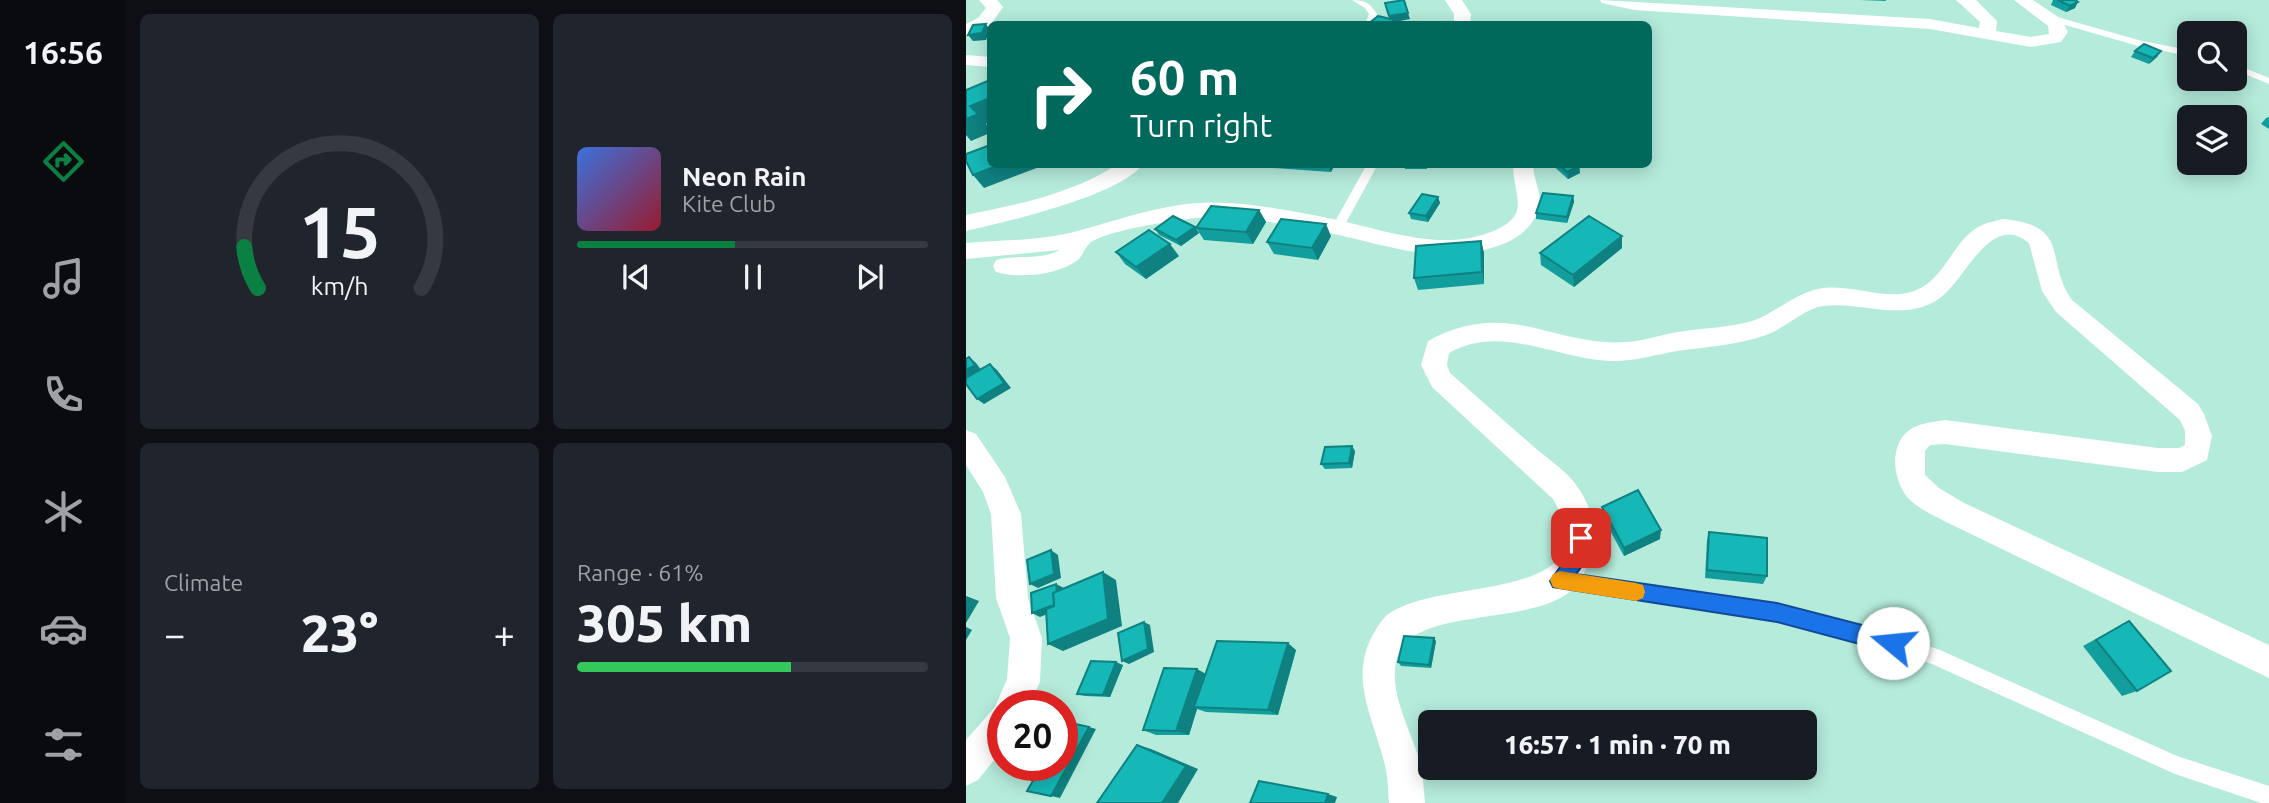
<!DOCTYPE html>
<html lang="en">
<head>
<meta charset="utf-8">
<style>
	body { margin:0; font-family:Ubuntu,sans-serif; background:#20242c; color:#f1f3f6; height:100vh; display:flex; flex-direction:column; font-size:26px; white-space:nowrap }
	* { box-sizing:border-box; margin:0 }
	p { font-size:23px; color:#9ea1a6 }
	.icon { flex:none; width:38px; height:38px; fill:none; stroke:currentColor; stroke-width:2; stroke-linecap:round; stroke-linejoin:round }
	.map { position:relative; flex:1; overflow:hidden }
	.panel { display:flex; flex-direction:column; gap:14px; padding:14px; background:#0d0f14; width:840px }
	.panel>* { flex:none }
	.top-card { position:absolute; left:21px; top:21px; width:665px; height:147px; border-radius:10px; box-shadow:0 4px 18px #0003; background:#00695c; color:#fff; overflow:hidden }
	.buttons { position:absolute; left:1211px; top:21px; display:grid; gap:14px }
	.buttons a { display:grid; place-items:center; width:70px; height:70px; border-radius:10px; background:#171b24; box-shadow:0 4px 18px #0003; font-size:35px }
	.speed { position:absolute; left:21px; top:690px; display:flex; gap:14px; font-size:35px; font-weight:700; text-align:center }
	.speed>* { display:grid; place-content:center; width:91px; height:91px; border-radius:50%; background:#171b24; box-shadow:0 4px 18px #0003; line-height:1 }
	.speed .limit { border:10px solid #d22; background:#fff; color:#111 }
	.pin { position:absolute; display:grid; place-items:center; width:60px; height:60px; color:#fff; margin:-30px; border-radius:14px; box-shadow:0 4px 10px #0006 }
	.me { position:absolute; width:77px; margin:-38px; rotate:287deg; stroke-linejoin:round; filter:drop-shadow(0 0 5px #0008) }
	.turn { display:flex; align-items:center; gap:24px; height:147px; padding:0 28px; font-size:32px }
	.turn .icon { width:91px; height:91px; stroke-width:2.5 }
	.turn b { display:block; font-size:49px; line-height:60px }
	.big { font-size:52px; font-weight:800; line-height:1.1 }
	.panel .widget { flex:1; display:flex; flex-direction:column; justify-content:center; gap:10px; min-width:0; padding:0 24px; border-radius:10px; background:#20242c }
	.panel .dial { align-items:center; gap:0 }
	.dial svg { height:182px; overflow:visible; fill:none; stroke:#363941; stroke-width:7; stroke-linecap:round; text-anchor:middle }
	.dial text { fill:#f1f3f6; stroke:none }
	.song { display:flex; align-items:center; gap:21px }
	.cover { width:84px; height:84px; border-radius:10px; background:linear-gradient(135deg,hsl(220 70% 55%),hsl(350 70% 35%)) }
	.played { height:7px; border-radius:4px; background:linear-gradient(90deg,#0b8043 45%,#363941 45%) }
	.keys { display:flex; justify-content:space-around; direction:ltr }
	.heat { display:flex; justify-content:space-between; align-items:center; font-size:38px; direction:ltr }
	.charge { height:10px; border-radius:5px; background:linear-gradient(90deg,#34c759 61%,#363941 0) }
	.panel .tiles { flex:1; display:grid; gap:14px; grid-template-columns:repeat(2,1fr) }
	.trip { position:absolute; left:452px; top:710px; width:399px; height:70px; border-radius:10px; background:#171b24; box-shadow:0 4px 18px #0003; font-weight:800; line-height:70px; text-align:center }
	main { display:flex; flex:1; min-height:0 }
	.tabs { display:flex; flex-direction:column; width:126px; justify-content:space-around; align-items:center; background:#090b0e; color:#9ea1a6 }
	.tabs .icon { width:49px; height:49px }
	.tabs .on { color:#0b8043 }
	.tabs b { font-size:32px; color:#f1f3f6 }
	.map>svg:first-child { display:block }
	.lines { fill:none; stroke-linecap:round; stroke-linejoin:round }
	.service { fill:#fff; fill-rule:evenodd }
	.minor { fill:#fff; fill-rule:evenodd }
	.wall { fill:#129e9d }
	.shaded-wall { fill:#0f8180 }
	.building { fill:#15b8b7; stroke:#0f8180; stroke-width:2 }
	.route { fill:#1a73e8; stroke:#114b97; stroke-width:2 }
	.slow { fill:#f59e0b }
</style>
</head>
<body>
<main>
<nav class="tabs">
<b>16:56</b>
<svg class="icon on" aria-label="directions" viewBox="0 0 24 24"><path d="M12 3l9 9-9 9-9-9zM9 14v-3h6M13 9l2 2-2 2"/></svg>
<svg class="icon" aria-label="music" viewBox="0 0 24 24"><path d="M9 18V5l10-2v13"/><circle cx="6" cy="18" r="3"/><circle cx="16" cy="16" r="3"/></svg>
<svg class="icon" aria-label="phone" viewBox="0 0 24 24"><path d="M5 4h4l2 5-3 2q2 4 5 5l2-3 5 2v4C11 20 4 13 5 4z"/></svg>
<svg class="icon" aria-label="climate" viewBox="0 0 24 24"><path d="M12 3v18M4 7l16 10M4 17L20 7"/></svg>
<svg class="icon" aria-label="car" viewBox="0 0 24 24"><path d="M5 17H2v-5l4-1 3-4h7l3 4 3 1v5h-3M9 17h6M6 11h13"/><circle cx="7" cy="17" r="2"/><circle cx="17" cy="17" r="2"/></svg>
<svg class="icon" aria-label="filters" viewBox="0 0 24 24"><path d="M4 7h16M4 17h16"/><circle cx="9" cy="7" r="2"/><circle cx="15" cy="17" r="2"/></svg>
</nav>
<section class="panel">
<div class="tiles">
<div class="widget dial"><svg viewBox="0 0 100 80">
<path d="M14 69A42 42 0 1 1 86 69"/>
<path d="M14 69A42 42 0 0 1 8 51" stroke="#0b8043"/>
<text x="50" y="56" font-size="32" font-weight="700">15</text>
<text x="50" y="72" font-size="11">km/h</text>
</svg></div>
<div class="widget">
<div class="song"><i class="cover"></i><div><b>Neon Rain</b><p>Kite Club</p></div></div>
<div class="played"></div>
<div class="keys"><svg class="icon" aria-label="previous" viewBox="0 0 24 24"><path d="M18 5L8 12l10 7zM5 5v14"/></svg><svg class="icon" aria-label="pause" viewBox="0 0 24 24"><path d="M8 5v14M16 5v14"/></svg><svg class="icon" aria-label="next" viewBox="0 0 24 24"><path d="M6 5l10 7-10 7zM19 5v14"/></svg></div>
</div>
<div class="widget"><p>Climate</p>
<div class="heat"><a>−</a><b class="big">23°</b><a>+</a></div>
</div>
<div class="widget"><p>Range · 61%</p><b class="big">305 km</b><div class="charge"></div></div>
</div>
</section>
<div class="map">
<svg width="1303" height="803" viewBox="0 0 1303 803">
	<rect width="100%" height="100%" fill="#b5ebdb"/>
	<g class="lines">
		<g class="service">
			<path d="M 386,0 C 399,0 404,3 411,14 L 407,24 L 399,24 L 403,14 L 399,8 Z"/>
			<polygon points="1081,14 1176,41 1223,50 1223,56 1172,46 1078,19 1077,17"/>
			<polygon points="1269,64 1303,78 1303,84 1269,70"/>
			<polygon points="401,164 412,164 376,230 368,230 366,227"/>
			<polygon points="595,573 811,605 907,627 974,650 1211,756 1303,786 1303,803 1295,803 1209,774 966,664 907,645 811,621 595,589 589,587 587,581 589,575"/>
		</g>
		<g class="minor">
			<polygon points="13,0 31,0 37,7 24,26 0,36 0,24 12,18 20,8"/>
			<polygon points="479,0 496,0 505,14 504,24 488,24 488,14"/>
			<polygon points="634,0 964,19 1013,28 1014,22 990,0 1010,0 1031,21 1030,31 1065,37 1083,34 1082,26 1048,0 1067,0 1095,19 1102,32 1095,42 1065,47 964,29 668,10 636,3"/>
			<polygon points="0,55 24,57 24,67 0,65"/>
			<path d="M 152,164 L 177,164 C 154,196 39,222 0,231 L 0,215 C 51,205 108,193 152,164 Z"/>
			<path d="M 547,164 L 567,164 C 567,180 578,196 572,211 C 565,230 548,241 529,247 C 473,265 423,246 368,234 C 327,226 284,216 242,217 C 220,218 140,230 124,243 C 119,247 117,255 112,260 C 93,275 52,279 30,272 L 27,266 L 30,260 C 51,254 74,261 94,250 L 0,259 L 0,243 C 36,240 75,241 111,231 C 160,218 208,199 261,203 C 297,205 335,212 371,220 C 419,230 472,251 522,233 C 568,216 547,198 547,164 Z"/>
			<path d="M 1037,219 C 1107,226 1077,259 1106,300 L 1232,404 L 1238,414 L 1246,436 L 1241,460 L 1216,472 L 1192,472 L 979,444 L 964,445 L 959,451 L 959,475 L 973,488 L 998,503 L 1303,645 L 1303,678 L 978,521 C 965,514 951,508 941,497 C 927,479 923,447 942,431 C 952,423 967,422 979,420 L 1192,448 L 1213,448 L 1219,445 L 1219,431 L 1214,420 L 1090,312 L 1076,291 L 1063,243 C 1022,209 999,286 968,302 C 932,321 894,301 857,306 C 837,309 820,328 800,335 C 771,345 741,347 711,351 C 688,355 667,362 643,361 C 589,358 534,324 483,353 L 481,365 L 484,373 C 512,398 540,422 568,447 C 581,458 597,469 608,482 C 623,501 636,533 625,556 C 621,565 617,578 611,585 C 572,630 448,603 431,658 C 421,693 447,733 455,766 C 457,778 458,791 459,803 L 423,803 C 422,791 422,778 419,766 C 411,728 388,690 400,651 C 403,641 411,626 418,618 C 463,574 650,608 587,499 L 466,387 L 455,365 L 462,341 C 546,295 592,352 670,341 C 684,339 698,334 712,332 C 736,328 762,328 786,321 C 811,313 830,291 858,288 C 887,285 921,301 948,291 C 980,280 987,238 1016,225 C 1022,222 1030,221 1037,219 Z"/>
			<polygon points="0,430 10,434 39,477 55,514 62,598 76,638 74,682 63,705 37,705 37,749 12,780 0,786 0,740 29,707 41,679 44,638 30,598 25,514 17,492 0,465"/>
		</g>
	</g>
	<g class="wall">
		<polygon points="894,0 920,0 920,1"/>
		<polygon points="1087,0 1109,0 1109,8 1100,12 1085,5"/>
		<polygon points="1169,51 1195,51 1191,57 1183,64 1165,57"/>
		<polygon points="1303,117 1303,129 1295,124 1300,118"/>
		<polygon points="306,164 369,164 365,172 308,168"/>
		<polygon points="438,164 461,164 461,169 439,169"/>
		<polygon points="585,164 611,164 613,166 614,173 602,179"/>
		<polygon points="607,196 608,202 601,223 570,219 570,213"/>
		<polygon points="472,197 474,203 462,222 445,219 443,213"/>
		<polygon points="293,210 300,222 287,244 238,240 230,228"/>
		<polygon points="189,229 233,233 215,246 193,235"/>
		<polygon points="365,236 352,260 308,254 301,242"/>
		<polygon points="656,236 656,248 608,287 575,265 574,253"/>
		<polygon points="515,241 518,253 518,284 452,290 448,278"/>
		<polygon points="150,252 213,256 180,279 159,264"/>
		<polygon points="389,451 386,468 359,469 355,464"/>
		<polygon points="636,507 694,539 658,556 636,516"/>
		<polygon points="743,532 801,576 797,584 739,578 741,540"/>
		<polygon points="1150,628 1171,691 1156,696 1117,646"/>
		<polygon points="470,641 465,668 435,666 432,662"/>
		<polygon points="330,650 312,715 240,712 231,709 223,735 190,735 177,730 240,673"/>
		<polygon points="157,665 144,697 119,696 111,694"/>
	</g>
	<g class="shaded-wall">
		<polygon points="1112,2 1109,8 1100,12 1104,6"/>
		<polygon points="442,13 444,19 429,22 430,24 424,24 423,16"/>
		<polygon points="20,24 24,30 20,40 7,41 2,35"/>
		<polygon points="1195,51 1191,57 1183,64 1187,58"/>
		<polygon points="24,98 24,122 20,124 24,129 24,133 5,141 0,135 0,119 4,106"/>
		<polygon points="36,164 75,164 76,166 18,188 7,175"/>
		<polygon points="362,164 369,164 365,172"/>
		<polygon points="613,166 614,173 602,179 601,172"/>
		<polygon points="607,196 608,202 601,223 601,217"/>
		<polygon points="472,197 474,203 462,222 460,216"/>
		<polygon points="293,210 300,222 287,244 280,232"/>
		<polygon points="360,224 365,236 352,260 346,248"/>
		<polygon points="229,227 233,233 215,246 210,240"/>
		<polygon points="656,236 656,248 608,287 607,275"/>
		<polygon points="515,241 518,253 518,284 516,272"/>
		<polygon points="204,244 213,256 180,279 170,267"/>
		<polygon points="3,357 10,363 16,371 0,380 0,370"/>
		<polygon points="24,364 31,370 45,388 18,404 11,399"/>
		<polygon points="386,446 389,451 386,468 383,463"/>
		<polygon points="695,530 694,539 658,556 658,548"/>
		<polygon points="85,550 92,555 95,578 72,588 64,584"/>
		<polygon points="137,572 150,580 156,626 97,651 82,644"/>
		<polygon points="90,584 98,588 99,607 74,617 66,613"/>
		<polygon points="0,596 13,601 0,623"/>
		<polygon points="178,622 184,625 188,652 163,664 156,661"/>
		<polygon points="0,627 6,630 0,640"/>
		<polygon points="468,638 470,641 465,668 463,665"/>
		<polygon points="322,643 330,650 312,715 302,710"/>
		<polygon points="150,662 157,665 144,697 137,695"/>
		<polygon points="231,669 242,675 228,707 231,709 223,735 210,731"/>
		<polygon points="123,727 130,729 94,798 85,796"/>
		<polygon points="171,745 185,749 232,769 212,803 196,803"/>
		<polygon points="362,794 371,797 369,803 359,803"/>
	</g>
	<g class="building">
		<polygon points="438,0 442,13 423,16 419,3"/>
		<polygon points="1092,0 1109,0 1112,2 1104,6"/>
		<polygon points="412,16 429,20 424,24 402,24"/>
		<polygon points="20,24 16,33 2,35 7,25"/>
		<polygon points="1178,44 1195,51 1187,58 1169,51"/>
		<polygon points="24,80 24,98 4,106 12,114 0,119 0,90"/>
		<polygon points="24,145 24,164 36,164 7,175 0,161 0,154"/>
		<polygon points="592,164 611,164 613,166 601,172"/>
		<polygon points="577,193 607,196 601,217 570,213"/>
		<polygon points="456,194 472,197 460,216 443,213"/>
		<polygon points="245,206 293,210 280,232 230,228"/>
		<polygon points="207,216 229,227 210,240 189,229"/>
		<polygon points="623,216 656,236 607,275 574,253"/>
		<polygon points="315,219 360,224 346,248 301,242"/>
		<polygon points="183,230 204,244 170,267 150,252"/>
		<polygon points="515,241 516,272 448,278 450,246"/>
		<polygon points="3,357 9,365 0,370 0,359"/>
		<polygon points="24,364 38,383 11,399 0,384 0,378"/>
		<polygon points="386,446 383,463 355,464 359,447"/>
		<polygon points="672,490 695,530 658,548 636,507"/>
		<polygon points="743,532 801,538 801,576 741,570"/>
		<polygon points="85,550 88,574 64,584 61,560"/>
		<polygon points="137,572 142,619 82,644 80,609 88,606 87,593"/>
		<polygon points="90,584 91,591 87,593 88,605 66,613 65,593"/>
		<polygon points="1163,621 1205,671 1171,691 1130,640"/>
		<polygon points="178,622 182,649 156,661 152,633"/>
		<polygon points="438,636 468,638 463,665 432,662"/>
		<polygon points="251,641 322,643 302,710 228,707"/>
		<polygon points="125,661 150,662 137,695 111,694"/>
		<polygon points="198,668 231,669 210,731 177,730"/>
		<polygon points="100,722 123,727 85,796 61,791 76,765 96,765 96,728"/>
		<polygon points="171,745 220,766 196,803 131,803"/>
		<polygon points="293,781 362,794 359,803 284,803"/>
	</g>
	<path class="route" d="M 615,530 L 621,532 C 627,546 619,563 610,574 L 811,603 L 927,633 L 934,636 L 937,643 L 934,650 L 927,653 L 811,622 L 587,587 L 584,581 L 602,556 L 609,532 Z"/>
	<polygon class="slow" points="594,571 670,583 677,585 679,592 677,598 670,601 594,589 587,587 584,580 587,574"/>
</svg>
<div class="buttons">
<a><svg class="icon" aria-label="search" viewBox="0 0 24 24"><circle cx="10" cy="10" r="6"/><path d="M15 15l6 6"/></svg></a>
<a><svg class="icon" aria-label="layers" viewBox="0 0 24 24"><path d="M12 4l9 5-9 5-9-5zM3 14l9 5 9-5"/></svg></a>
</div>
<div class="speed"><div class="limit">20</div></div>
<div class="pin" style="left:615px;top:538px;background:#d93025"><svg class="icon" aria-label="arrive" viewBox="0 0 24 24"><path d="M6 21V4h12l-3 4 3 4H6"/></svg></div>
<svg class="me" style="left:927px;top:643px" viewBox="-20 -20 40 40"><circle r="19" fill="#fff"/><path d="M0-13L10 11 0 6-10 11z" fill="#1a73e8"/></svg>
<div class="trip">16:57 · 1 min · 70 m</div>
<div class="top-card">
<div class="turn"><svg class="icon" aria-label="right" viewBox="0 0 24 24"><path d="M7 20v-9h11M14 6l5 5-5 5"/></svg><div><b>60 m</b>Turn right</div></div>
</div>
</div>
</main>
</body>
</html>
